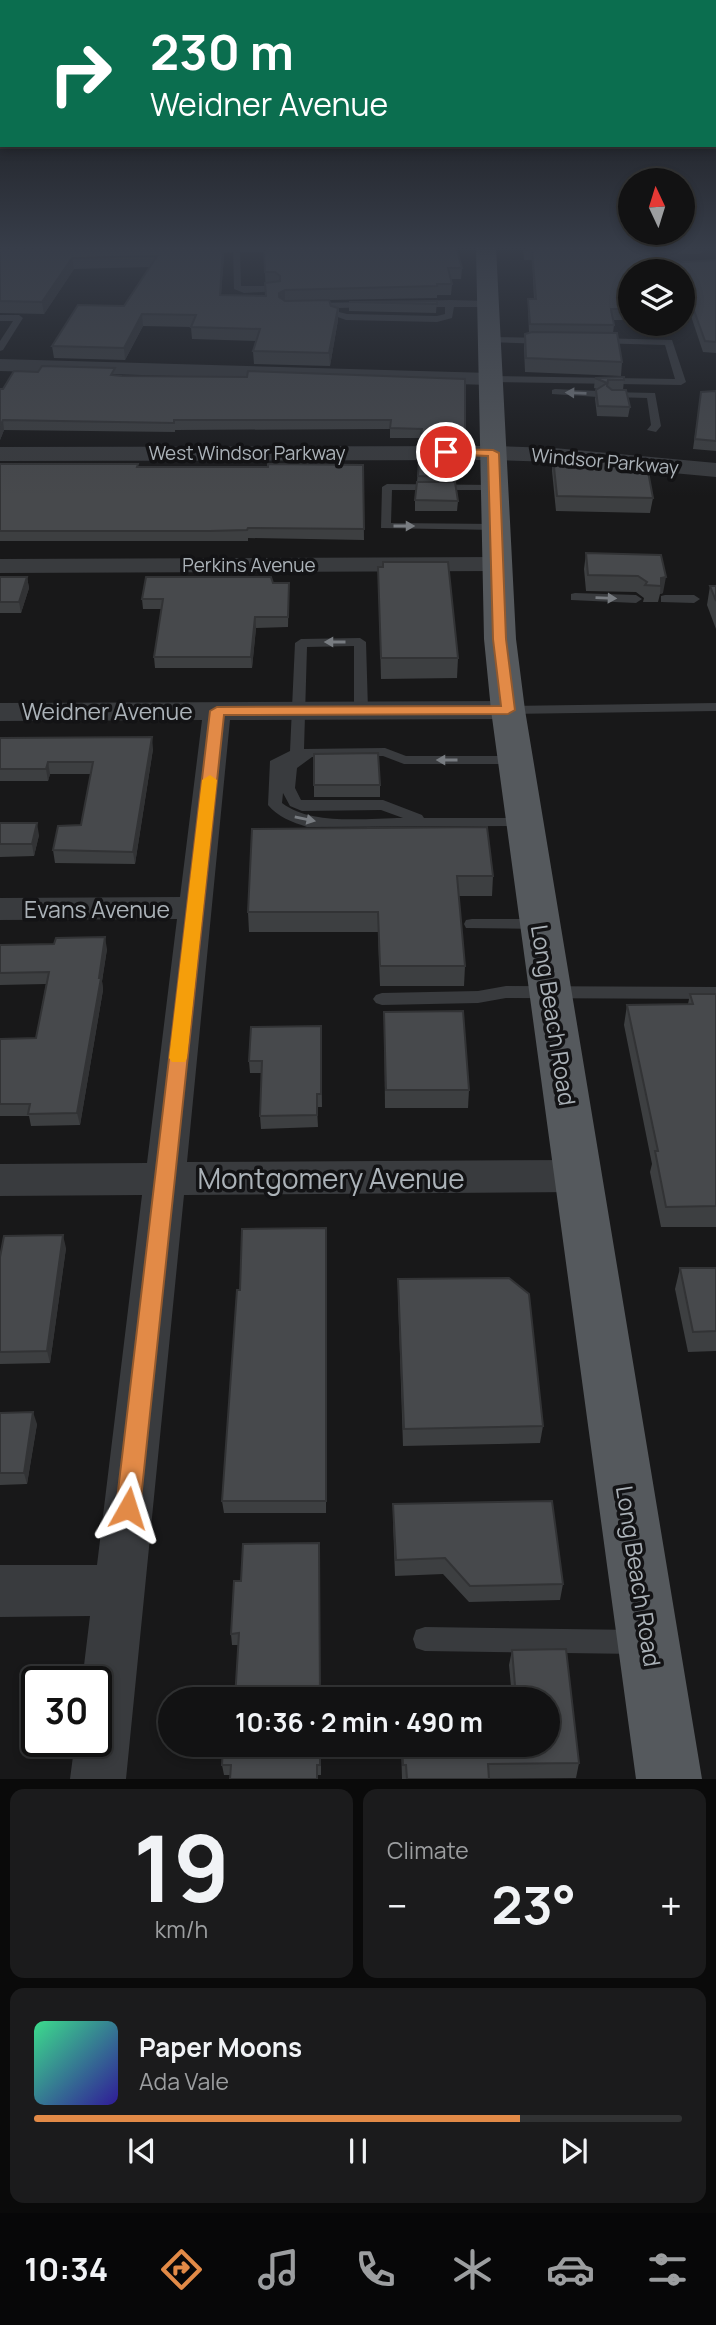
<!DOCTYPE html>
<html lang="en">
<head>
<meta charset="utf-8">
<style>
	body { margin:0; font-family:Manrope,sans-serif; background:#1b1b1c; color:#f1f3f6; height:100vh; display:flex; flex-direction:column; font-size:26px; white-space:nowrap }
	* { box-sizing:border-box; margin:0 }
	p { font-size:23px; color:#9c9ea0 }
	.icon { flex:none; width:38px; height:38px; fill:none; stroke:currentColor; stroke-width:2; stroke-linecap:round; stroke-linejoin:round }
	.map { position:relative; height:1779px; overflow:hidden }
	.side { display:flex; flex-direction:column; gap:10px; padding:10px; background:#0a0a0a; flex:1 }
	.side>* { flex:none }
	.banner { position:absolute; left:0px; top:0px; width:718px; height:147px; box-shadow:0 4px 10px #0003,0 0 0 2px #313233; background:#0b6e4f; color:#fff; overflow:hidden }
	.needle { width:46px; rotate:356deg }
	.tools { position:absolute; left:618px; top:168px; display:grid; gap:14px }
	.tools a { display:grid; place-items:center; width:77px; height:77px; border-radius:50%; background:#121213; box-shadow:0 4px 10px #0003,0 0 0 2px #313233; font-size:35px }
	.speed { position:absolute; left:21px; top:1666px; display:flex; gap:14px; font-size:35px; font-weight:700; text-align:center }
	.speed>* { display:grid; place-content:center; width:91px; height:91px; border-radius:50%; background:#121213; box-shadow:0 4px 10px #0003,0 0 0 2px #313233; line-height:1 }
	.speed .limit { border:4px solid #111; border-radius:10px; background:#fff; color:#111 }
	.pin { position:absolute; display:grid; place-items:center; width:60px; height:60px; color:#fff; margin:-30px; border:4px solid #fff; border-radius:50%; box-shadow:0 2px 7px #0007 }
	.me { position:absolute; width:77px; margin:-38px; rotate:6deg; stroke-linejoin:round; filter:drop-shadow(0 0 5px #0008) }
	.turn { display:flex; align-items:center; gap:24px; height:147px; padding:0 35px; font-size:32px }
	.turn .icon { width:91px; height:91px; stroke-width:2.5 }
	.turn b { display:block; font-size:49px; line-height:60px }
	.big { font-size:52px; font-weight:700; line-height:1.1 }
	.side .card { flex:1; display:flex; flex-direction:column; justify-content:center; gap:10px; min-width:0; padding:0 24px; border-radius:14px; background:#1b1b1c }
	.side .dial { align-items:center; gap:0 }
	.dial b { font-size:91px; line-height:1 }
	.song { display:flex; align-items:center; gap:21px }
	.cover { width:84px; height:84px; border-radius:10px; background:linear-gradient(135deg,hsl(150 70% 55%),hsl(250 70% 35%)) }
	.played { height:7px; border-radius:4px; background:linear-gradient(90deg,#e28a47 75%,#313233 75%) }
	.keys { display:flex; justify-content:space-around; direction:ltr }
	.heat { display:flex; justify-content:space-between; align-items:center; font-size:38px; direction:ltr }
	.side .tiles { flex:1; display:grid; gap:10px; grid-template-columns:1fr 1fr }
	.card:last-child { grid-column:span 2 }
	.trip { position:absolute; left:158px; top:1687px; width:402px; height:70px; border-radius:35px; background:#121213; box-shadow:0 4px 10px #0003,0 0 0 2px #313233; font-weight:700; line-height:70px; text-align:center }
	.tab-bar { display:flex; height:112px; justify-content:space-around; align-items:center; background:#070708; color:#9c9ea0 }
	.tab-bar .icon { width:49px; height:49px }
	.tab-bar .active { color:#e28a47 }
	.tab-bar b { font-size:32px; color:#f1f3f6 }
	.map>svg:first-child { display:block }
	.lines { fill:none; stroke-linecap:round; stroke-linejoin:round }
	.service { fill:#393b3e; fill-rule:evenodd }
	.minor { fill:#393b3e; fill-rule:evenodd }
	.primary { fill:#55595d; fill-rule:evenodd }
	.wall { fill:#3d3f41 }
	.shaded-wall { fill:#323335 }
	.building { fill:#47494c; stroke:#323335; stroke-width:2 }
	.oneway { fill:#787c81 }
	.route { fill:#e28a47; stroke:#935a2e; stroke-width:2 }
	.slow { fill:#f59e0b }
	.labels { text-anchor:middle; dominant-baseline:central; stroke-width:7; stroke-linejoin:round; paint-order:stroke }
	.far-street-label { font-size:19px; fill:#abb2b8; stroke:#131315 }
	.street-label { font-size:23px; fill:#abb2b8; stroke:#131315 }
	.near-street-label { font-size:28px; fill:#abb2b8; stroke:#131315 }
</style>
</head>
<body>
<div class="map">
<svg width="716" height="1779" viewBox="0 0 716 1779">
	<rect width="100%" height="100%" fill="#181819"/>
	<g class="lines">
		<g class="service">
			<polygon points="233,247 240,248 241,286 275,286 278,287 278,291 244,293 234,289"/>
			<polygon points="629,248 699,250 703,252 699,254 626,252"/>
			<polygon points="450,300 488,301 492,304 488,307 454,307 452,318 437,322 346,320 332,315 331,308 312,309 308,306 312,303 370,302 373,303 373,307 339,308 339,312 347,314 437,316 445,314 445,307 417,307 413,304 417,301"/>
			<polygon points="0,315 19,315 23,318 3,350 0,351 0,341 13,321 0,321"/>
			<polygon points="489,337 546,338 551,341 546,344 486,342 486,338"/>
			<polygon points="597,338 672,340 686,382 681,385 490,382 485,379 490,376 675,379 665,345 594,343 592,341"/>
			<polygon points="555,389 598,391 603,394 598,397 552,394 552,390"/>
			<polygon points="609,392 655,393 661,426 656,432 647,430 651,425 647,398 612,397 609,396"/>
			<polygon points="387,484 498,485 499,487 494,490 392,490 391,523 496,524 502,527 496,530 381,528 382,487"/>
			<polygon points="575,593 636,595 642,599 636,603 571,600 571,594"/>
			<polygon points="665,595 694,595 700,599 694,603 661,602 661,596"/>
			<path d="M 360,638 L 366,642 L 368,710 L 361,714 L 354,710 L 354,646 L 307,647 L 304,749 L 385,748 L 406,756 L 516,756 L 523,760 L 516,764 L 404,764 L 383,756 L 312,757 L 297,768 L 295,788 L 301,800 L 383,800 L 422,815 L 424,818 L 525,818 L 530,820 L 532,823 L 530,826 L 307,827 C 292,822 278,817 268,805 L 270,761 L 290,751 L 295,643 L 301,639 ZM 283,793 L 290,806 L 302,811 L 381,810 L 403,818 C 366,818 312,826 282,803 Z"/>
			<polygon points="716,703 716,711 508,714 501,710 508,706"/>
			<polygon points="472,919 539,919 547,924 539,929 466,928 464,924 466,920"/>
			<polygon points="506,986 716,987 716,999 506,998 478,1003 382,1005 376,1003 373,999 376,995 382,993 478,991"/>
			<polygon points="425,1627 639,1630 648,1633 651,1642 648,1651 639,1654 425,1651 416,1648 413,1639 416,1630"/>
		</g>
		<g class="minor">
			<polygon points="173,247 280,247 272,252 180,254 174,253"/>
			<polygon points="0,359 490,373 497,375 500,379 497,383 490,385 0,371"/>
			<polygon points="493,446 554,448 716,463 716,477 554,462 493,460 0,461 0,447"/>
			<polygon points="497,557 506,559 509,564 506,569 497,571 0,573 0,559"/>
			<polygon points="508,701 518,704 522,710 518,716 508,719 230,720 187,1162 579,1160 593,1164 599,1176 593,1188 579,1192 184,1195 126,1779 70,1779 75,1741 96,1741 96,1682 82,1682 90,1616 0,1617 0,1565 97,1565 142,1195 0,1196 0,1164 147,1163 177,919 0,920 0,898 180,897 202,720 0,721 0,703"/>
		</g>
		<polygon class="primary" points="476,247 496,247 516,639 525,710 702,1779 636,1779 491,710 484,639"/>
	</g>
	<g class="wall">
		<polygon points="264,247 462,268 461,279 451,279 452,284 451,295 437,295 437,298 329,300 331,306 338,308 338,320 330,366 254,364 253,351 256,341 192,339 191,327 143,326 125,360 54,358 52,346 124,306 150,267 74,269 44,314 0,313 0,249 224,256 221,295 266,296"/>
		<polygon points="523,247 649,247 655,264 716,260 716,353 703,352 691,316 682,312 682,271 630,271 630,320 613,320 614,325 613,333 622,362 621,376 525,372 524,348 525,334 529,333 528,309 528,299 534,299 532,260 524,260"/>
		<polygon points="437,301 436,313 349,311 349,302"/>
		<polygon points="116,375 465,429 464,438 463,443 421,444 421,438 390,438 390,429 175,430 175,432 4,430 0,440 0,389"/>
		<polygon points="595,378 624,380 623,390 630,407 628,417 597,416 595,399 597,389 594,388"/>
		<polygon points="716,391 716,451 693,449 701,392"/>
		<polygon points="419,457 462,457 461,474 453,474 453,482 417,482"/>
		<polygon points="553,457 653,498 650,513 556,511 552,471"/>
		<polygon points="0,464 138,464 138,467 181,467 363,465 364,540 248,538 248,541 0,541"/>
		<polygon points="415,500 458,501 457,511 415,511"/>
		<polygon points="586,553 661,555 663,593 660,594 658,602 643,602 644,598 636,592 586,591 584,569"/>
		<polygon points="378,567 458,658 457,678 381,679"/>
		<polygon points="0,577 27,577 29,588 21,613 0,613"/>
		<polygon points="273,583 289,583 288,627 256,628 252,668 155,668 154,657 161,609 143,609 142,599"/>
		<polygon points="710,586 716,586 716,629 707,605"/>
		<polygon points="0,738 153,749 135,864 55,863 53,850 81,825 91,774 50,774 48,781 0,781"/>
		<polygon points="314,754 380,785 380,797 314,797"/>
		<polygon points="0,823 39,835 34,856 0,857"/>
		<polygon points="252,829 493,876 492,896 459,896 465,966 464,986 380,986 378,932 249,932 248,912"/>
		<polygon points="0,945 107,949 102,981 103,990 80,1125 31,1126 29,1116 0,1116 0,1039 36,1038 46,984 0,985"/>
		<polygon points="690,994 716,994 716,1227 661,1227 650,1172 652,1164 624,1025 627,1005 688,1004"/>
		<polygon points="384,1012 469,1090 468,1108 385,1108"/>
		<polygon points="321,1026 322,1107 317,1107 318,1127 261,1129 260,1116 262,1073 250,1073 249,1061"/>
		<polygon points="326,1228 326,1513 224,1513 222,1501 240,1290"/>
		<polygon points="66,1248 50,1363 0,1364 0,1257"/>
		<polygon points="680,1268 716,1268 716,1351 688,1352 675,1289"/>
		<polygon points="398,1279 543,1426 540,1443 403,1446 398,1297"/>
		<polygon points="0,1413 37,1424 27,1484 0,1485"/>
		<polygon points="393,1504 563,1584 560,1600 469,1602 443,1574 395,1576 393,1521"/>
		<polygon points="241,1581 238,1645 232,1645 231,1634"/>
		<polygon points="512,1650 579,1763 576,1778 402,1779 401,1745 548,1745 512,1698 509,1665"/>
		<polygon points="321,1745 321,1775 318,1775 318,1779 230,1779 230,1775 224,1775 222,1765"/>
	</g>
	<g class="shaded-wall">
		<polygon points="223,247 224,256 220,306 220,295"/>
		<polygon points="72,258 74,269 44,314 42,302"/>
		<polygon points="285,290 285,301 279,305 279,293"/>
		<polygon points="338,308 338,320 330,366 329,353"/>
		<polygon points="142,314 143,326 125,360 124,348"/>
		<polygon points="3,420 4,430 0,440 0,426"/>
		<polygon points="27,577 29,588 21,613 19,602"/>
		<polygon points="666,577 663,593 660,594 661,578"/>
		<polygon points="255,617 256,628 252,668 251,657"/>
		<polygon points="152,737 153,749 135,864 133,852"/>
		<polygon points="48,762 50,774 48,781 46,769"/>
		<polygon points="37,823 39,835 34,856 32,844"/>
		<polygon points="105,937 107,949 102,981 103,990 80,1125 77,1113"/>
		<polygon points="63,1235 66,1248 50,1363 47,1351"/>
		<polygon points="33,1412 37,1424 27,1484 24,1473"/>
	</g>
	<g class="building">
		<polygon points="84,247 223,247 220,295 266,296 265,283 280,281 280,276 275,272 265,272 264,247 456,247 462,268 448,268 452,284 437,284 437,286 285,290 279,293 279,297 285,301 329,300 331,306 338,308 329,353 253,351 260,329 191,327 196,315 142,314 124,348 52,346 78,305 124,306 157,256 72,258 42,302 0,301 0,249"/>
		<polygon points="525,247 649,247 655,264 716,260 716,342 705,341 692,305 682,300 682,271 630,271 630,309 611,309 614,325 530,324 528,299 536,299 532,250 525,250"/>
		<polygon points="437,301 437,304 349,302"/>
		<polygon points="532,332 617,333 622,362 526,358 525,334"/>
		<polygon points="42,366 115,368 111,375 122,376 247,377 248,371 465,379 465,429 463,434 421,434 422,429 390,428 391,420 174,420 174,423 3,420 0,426 0,389 3,389 14,371 38,372"/>
		<polygon points="624,377 624,380 608,380 607,386 612,390 626,390 630,407 598,406 596,390 607,383 595,378"/>
		<polygon points="715,391 716,391 716,441 695,439 701,392"/>
		<polygon points="419,457 462,457 461,469 452,468 453,477 418,476"/>
		<polygon points="553,457 647,466 653,498 557,496"/>
		<polygon points="0,464 138,464 137,467 268,467 268,464 363,465 364,529 248,528 247,530 210,531 0,531"/>
		<polygon points="417,482 455,482 458,501 415,500"/>
		<polygon points="586,553 661,555 666,577 661,578 661,586 645,585 647,582 638,576 588,575"/>
		<polygon points="383,562 448,562 458,658 381,658 378,567 383,567"/>
		<polygon points="0,577 27,577 19,602 0,602"/>
		<polygon points="146,577 271,577 273,583 289,583 288,617 255,617 251,657 154,657 163,599 142,599"/>
		<polygon points="710,586 716,586 716,601"/>
		<polygon points="152,737 133,852 53,850 58,826 81,825 93,762 48,762 46,769 0,769 0,738"/>
		<polygon points="378,753 380,785 314,785 314,754"/>
		<polygon points="0,823 37,823 32,844 0,844"/>
		<polygon points="487,827 493,876 457,876 465,966 380,966 378,912 248,912 252,829"/>
		<polygon points="105,937 99,978 101,978 77,1113 28,1114 30,1104 0,1104 0,1039 36,1038 49,972 0,973 0,945 54,944 56,938"/>
		<polygon points="690,994 716,994 716,1206 666,1207 655,1151 658,1151 627,1005 693,1004"/>
		<polygon points="463,1011 469,1090 386,1090 384,1012"/>
		<polygon points="321,1026 321,1094 317,1094 317,1115 260,1116 262,1061 249,1061 251,1027"/>
		<polygon points="326,1228 326,1501 222,1501 237,1290 240,1290 242,1229"/>
		<polygon points="63,1235 47,1351 0,1352 0,1257 4,1236"/>
		<polygon points="680,1268 716,1268 716,1331 693,1332"/>
		<polygon points="509,1278 529,1294 543,1426 404,1429 398,1279"/>
		<polygon points="33,1412 24,1473 0,1473 0,1413"/>
		<polygon points="552,1501 563,1584 470,1586 445,1558 396,1560 393,1504"/>
		<polygon points="319,1543 320,1699 235,1699 239,1633 231,1634 234,1581 241,1581 243,1544"/>
		<polygon points="566,1649 579,1763 488,1764 489,1779 407,1779 406,1765 403,1765 402,1745 548,1745 548,1699 401,1699 516,1697 512,1650"/>
		<polygon points="223,1745 320,1745 320,1765 317,1765 317,1779 230,1779 231,1765 222,1765"/>
	</g>
	<defs><path id="oneway-solid" d="M-6-.8H1V-3.2L6.5 0L1 3.2V.8H-6Z" transform="scale(1.75)"/></defs>
	<g class="oneway">
		<use href="#oneway-solid" transform="translate(576 393) rotate(-178)"/>
		<use href="#oneway-solid" transform="translate(404 526)"/>
		<use href="#oneway-solid" transform="translate(606 598) rotate(2)"/>
		<use href="#oneway-solid" transform="translate(335 642) rotate(180)"/>
		<use href="#oneway-solid" transform="translate(447 760) rotate(-180)"/>
		<use href="#oneway-solid" transform="translate(305 819) rotate(12)"/>
	</g>
	<linearGradient id="sky" x2="0" y2="1"><stop stop-color="#0d0d0e"/><stop offset="0.5" stop-color="#373d49"/><stop offset="1" stop-color="#373d49" stop-opacity="0"/></linearGradient>
	<rect width="716" height="496" fill="url(#sky)"/>
	<polygon class="route" points="446,449 493,450 499,453 506,639 515,710 508,714 224,715 140,1508 136,1516 128,1520 120,1516 116,1508 210,711 217,707 501,706 493,639 488,456 442,454 442,450"/>
	<polygon class="slow" points="210,775 217,780 187,1058 185,1062 172,1062 169,1058 202,780"/>
	<g class="labels">
		<g class="far-street-label">
			<text x="247" y="453">West Windsor Parkway</text>
			<text transform="translate(605 461) rotate(5)">Windsor Parkway</text>
			<text x="249" y="565">Perkins Avenue</text>
		</g>
		<g class="street-label">
			<text x="107" y="711">Weidner Avenue</text>
			<text x="97" y="909">Evans Avenue</text>
			<text transform="translate(554 1015) rotate(81)">Long Beach Road</text>
			<text transform="translate(639 1576) rotate(81)">Long Beach Road</text>
		</g>
		<g class="near-street-label">
			<text x="331" y="1178">Montgomery Avenue</text>
		</g>
	</g>
</svg>
<div class="tools">
<a><svg class="needle" viewBox="-14 -14 28 28"><path d="M0-13l5 13h-10z" fill="#e53935"/><path d="M0 13l5-13h-10z" fill="#9c9ea0"/></svg></a>
<a><svg class="icon" aria-label="layers" viewBox="0 0 24 24"><path d="M12 4l9 5-9 5-9-5zM3 14l9 5 9-5"/></svg></a>
</div>
<div class="speed"><div class="limit">30</div></div>
<div class="pin" style="left:446px;top:452px;background:#d93025"><svg class="icon" aria-label="arrive" viewBox="0 0 24 24"><path d="M6 21V4h12l-3 4 3 4H6"/></svg></div>
<svg class="me" style="left:128px;top:1508px" viewBox="-20 -20 40 40"><path d="M0-17L14 15 0 8-14 15z" fill="#e28a47" stroke="#fff" stroke-width="4"/></svg>
<div class="trip">10:36 · 2 min · 490 m</div>
<div class="banner">
<div class="turn"><svg class="icon" aria-label="right" viewBox="0 0 24 24"><path d="M7 20v-9h11M14 6l5 5-5 5"/></svg><div><b>230 m</b>Weidner Avenue</div></div>
</div>
</div>
<section class="side">
<div class="tiles">
<div class="card dial"><b>19</b><p>km/h</p></div>
<div class="card"><p>Climate</p>
<div class="heat"><a>−</a><b class="big">23°</b><a>+</a></div>
</div>
<div class="card">
<div class="song"><i class="cover"></i><div><b>Paper Moons</b><p>Ada Vale</p></div></div>
<div class="played"></div>
<div class="keys"><svg class="icon" aria-label="previous" viewBox="0 0 24 24"><path d="M18 5L8 12l10 7zM5 5v14"/></svg><svg class="icon" aria-label="pause" viewBox="0 0 24 24"><path d="M8 5v14M16 5v14"/></svg><svg class="icon" aria-label="next" viewBox="0 0 24 24"><path d="M6 5l10 7-10 7zM19 5v14"/></svg></div>
</div>
</div>
</section>
<nav class="tab-bar">
<b>10:34</b>
<svg class="icon active" aria-label="directions" viewBox="0 0 24 24"><path d="M12 3l9 9-9 9-9-9zM9 14v-3h6M13 9l2 2-2 2"/></svg>
<svg class="icon" aria-label="music" viewBox="0 0 24 24"><path d="M9 18V5l10-2v13"/><circle cx="6" cy="18" r="3"/><circle cx="16" cy="16" r="3"/></svg>
<svg class="icon" aria-label="phone" viewBox="0 0 24 24"><path d="M5 4h4l2 5-3 2q2 4 5 5l2-3 5 2v4C11 20 4 13 5 4z"/></svg>
<svg class="icon" aria-label="climate" viewBox="0 0 24 24"><path d="M12 3v18M4 7l16 10M4 17L20 7"/></svg>
<svg class="icon" aria-label="car" viewBox="0 0 24 24"><path d="M5 17H2v-5l4-1 3-4h7l3 4 3 1v5h-3M9 17h6M6 11h13"/><circle cx="7" cy="17" r="2"/><circle cx="17" cy="17" r="2"/></svg>
<svg class="icon" aria-label="filters" viewBox="0 0 24 24"><path d="M4 7h16M4 17h16"/><circle cx="9" cy="7" r="2"/><circle cx="15" cy="17" r="2"/></svg>
</nav>
</body>
</html>
